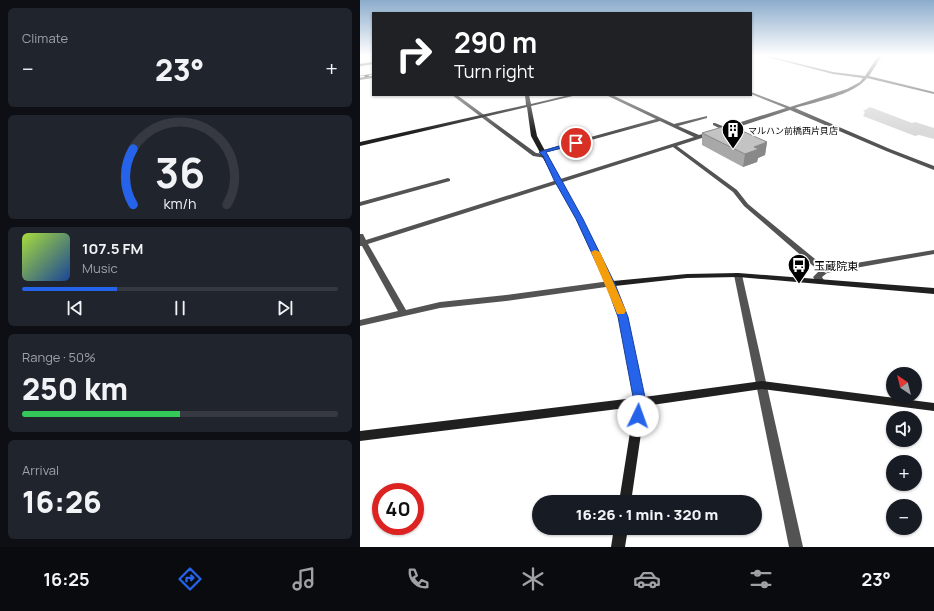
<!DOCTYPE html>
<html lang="en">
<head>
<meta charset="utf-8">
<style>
	body { margin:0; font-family:Manrope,"Noto Sans JP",sans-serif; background:#20242c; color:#f1f3f6; height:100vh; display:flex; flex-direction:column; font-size:15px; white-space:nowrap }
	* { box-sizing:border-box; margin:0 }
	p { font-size:13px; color:#9ea1a6 }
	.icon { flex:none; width:22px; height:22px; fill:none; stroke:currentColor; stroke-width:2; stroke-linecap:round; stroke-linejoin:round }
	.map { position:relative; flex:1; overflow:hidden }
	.drawer { display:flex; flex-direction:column; gap:8px; padding:8px; background:#0d0f14; width:360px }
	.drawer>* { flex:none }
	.guide { position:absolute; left:12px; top:12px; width:380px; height:84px; border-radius:0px; box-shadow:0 1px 3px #0004; background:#202124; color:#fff; overflow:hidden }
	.needle { width:26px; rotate:325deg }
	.controls { position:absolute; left:526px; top:367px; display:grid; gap:8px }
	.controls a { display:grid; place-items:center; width:36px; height:36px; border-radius:50%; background:#171b24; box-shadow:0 1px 3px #0004; font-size:20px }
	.speed { position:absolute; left:12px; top:483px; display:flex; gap:8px; font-size:20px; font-weight:700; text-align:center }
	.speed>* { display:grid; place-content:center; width:52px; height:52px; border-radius:50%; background:#171b24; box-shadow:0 1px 3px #0004; line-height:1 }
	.speed .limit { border:6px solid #d22; background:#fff; color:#111 }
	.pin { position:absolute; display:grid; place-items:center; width:34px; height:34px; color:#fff; margin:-17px; border:2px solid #fff; border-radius:50%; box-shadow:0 1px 4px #0007 }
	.me { position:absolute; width:44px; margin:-22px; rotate:3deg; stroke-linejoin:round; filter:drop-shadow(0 0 3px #0008) }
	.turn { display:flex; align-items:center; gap:14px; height:84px; padding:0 16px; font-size:18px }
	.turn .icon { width:52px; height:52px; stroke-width:2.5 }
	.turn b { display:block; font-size:28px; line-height:34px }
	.big { font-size:30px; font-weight:800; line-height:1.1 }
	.drawer .card { flex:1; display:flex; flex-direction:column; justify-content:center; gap:6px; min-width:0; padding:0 14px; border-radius:6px; background:#20242c }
	.drawer .dial { align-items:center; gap:0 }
	.dial svg { height:104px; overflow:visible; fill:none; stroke:#363941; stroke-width:7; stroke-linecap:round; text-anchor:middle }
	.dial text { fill:#f1f3f6; stroke:none }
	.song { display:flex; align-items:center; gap:12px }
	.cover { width:48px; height:48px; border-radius:6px; background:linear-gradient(135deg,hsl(80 70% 55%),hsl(220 70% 35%)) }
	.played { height:4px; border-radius:2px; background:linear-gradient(90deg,#2563eb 30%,#363941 30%) }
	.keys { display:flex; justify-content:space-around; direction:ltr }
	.heat { display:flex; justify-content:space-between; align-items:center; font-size:22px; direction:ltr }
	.charge { height:6px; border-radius:3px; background:linear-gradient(90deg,#34c759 50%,#363941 0) }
	.trip { position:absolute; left:172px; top:495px; width:230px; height:40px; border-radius:20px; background:#171b24; box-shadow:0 1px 3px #0004; font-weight:800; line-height:40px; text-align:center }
	.dock { display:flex; height:64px; justify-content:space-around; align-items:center; background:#090b0e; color:#9ea1a6 }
	.dock .icon { width:28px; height:28px }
	.dock .on { color:#2563eb }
	.dock b { font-size:18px; color:#f1f3f6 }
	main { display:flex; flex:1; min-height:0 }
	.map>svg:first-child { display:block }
	.green { fill:#dadada }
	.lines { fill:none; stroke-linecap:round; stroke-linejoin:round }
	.primary-casing { stroke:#dbdbdb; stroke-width:2 }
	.street { fill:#535353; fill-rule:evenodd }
	.secondary { fill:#202020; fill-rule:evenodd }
	.primary { fill:#000; fill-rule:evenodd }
	.rail-casing { stroke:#000; stroke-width:2.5 }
	.rail { stroke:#fff; stroke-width:1.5; stroke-dasharray:4.5; stroke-linecap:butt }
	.wall { fill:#a8a8a8 }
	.shaded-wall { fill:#888 }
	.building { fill:#c3c3c3; stroke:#888 }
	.route { fill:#2563eb; stroke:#184099 }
	.slow { fill:#f59e0b }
	.labels { text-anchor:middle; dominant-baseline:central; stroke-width:3.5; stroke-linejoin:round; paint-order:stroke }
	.far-poi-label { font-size:9px; fill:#000; stroke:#fff; text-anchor:start }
	.poi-label { font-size:11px; fill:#000; stroke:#fff; text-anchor:start }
</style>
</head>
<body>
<main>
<section class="drawer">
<div class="card"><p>Climate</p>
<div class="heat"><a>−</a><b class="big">23°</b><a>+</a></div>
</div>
<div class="card dial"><svg viewBox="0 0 100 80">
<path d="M14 69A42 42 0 1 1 86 69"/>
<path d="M14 69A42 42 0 0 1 14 26" stroke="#2563eb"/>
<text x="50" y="56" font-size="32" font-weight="700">36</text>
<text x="50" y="72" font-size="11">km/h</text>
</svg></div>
<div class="card">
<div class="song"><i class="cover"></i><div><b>107.5 FM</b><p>Music</p></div></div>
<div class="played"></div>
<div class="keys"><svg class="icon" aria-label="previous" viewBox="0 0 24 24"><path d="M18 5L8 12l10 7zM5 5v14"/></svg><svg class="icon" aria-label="pause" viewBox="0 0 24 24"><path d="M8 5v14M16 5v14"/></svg><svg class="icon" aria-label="next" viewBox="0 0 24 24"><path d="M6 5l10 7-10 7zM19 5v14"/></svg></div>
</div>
<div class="card"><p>Range · 50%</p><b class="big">250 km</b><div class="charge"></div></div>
<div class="card"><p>Arrival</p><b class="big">16:26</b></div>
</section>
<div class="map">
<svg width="574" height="547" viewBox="0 0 574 547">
	<rect width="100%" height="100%" fill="#fff"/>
	<polygon class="green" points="510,107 552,123 555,122 574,128 574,139 559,135 555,136 503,116 505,112 503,111"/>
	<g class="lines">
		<g class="primary-casing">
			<polygon id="primary" points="13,62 13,64 0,66 0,64"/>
		</g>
		<g class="street">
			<path d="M 403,56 L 408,56 L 473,72 L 505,76 L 518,56 L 522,56 L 509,76 L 574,92 L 574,94 L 507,78 C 494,95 455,102 435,108 L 530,149 L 574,166 L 574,170 L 526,151 L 430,110 L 366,131 L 361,130 L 361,129 L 353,125 L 353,123 L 355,123 L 365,127 L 426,108 L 391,94 L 391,92 L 430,107 L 487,89 L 500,82 L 503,78 L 473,74 Z"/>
			<polygon points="13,76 13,78 0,80 0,78"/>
			<polygon points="92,95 97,95 176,153 186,154 189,156 186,158 173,156"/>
			<polygon points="246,95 252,95 314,124 347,116 347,118 318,126 339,135 352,131 354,132 354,134 317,146 377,190 388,204 466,268 574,250 574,254 467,273 462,277 465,282 464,284 458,284 453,277 459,271 384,206 373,192 313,147 8,244 46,310 80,302 146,295 250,281 254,284 253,286 146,301 80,308 0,326 0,320 38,311 2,246 0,246 0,234 3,234 6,240 334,137 300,121 184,153 180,153 180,151 296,119"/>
			<polygon points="88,178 90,179 90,181 0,206 0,202"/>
			<polygon points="375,273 378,273 382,275 443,547 429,547 374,275"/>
		</g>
		<g class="secondary">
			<polygon points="165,95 169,95 171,104 209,95 217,95 171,106 177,136 222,219 253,281 327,274 378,273 574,288 574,294 378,277 327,278 255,286 267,317 284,397 402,381 574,403 574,411 402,389 285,406 271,502 259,502 274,407 0,441 0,431 274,398 259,317 246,284 216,219 171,136 167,107 0,146 0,142 166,105"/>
			<polygon points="254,528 268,528 265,547 251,547"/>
		</g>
		<use href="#primary" class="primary"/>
		<g class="rail-casing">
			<polyline id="rail" points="0,77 13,75"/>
		</g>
		<use href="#rail" class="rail"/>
	</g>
	<polygon class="wall" points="342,133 407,142 405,155 398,158 397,162 383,167 342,145"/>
	<polygon class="shaded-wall" points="407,142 405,155 398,158 397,162 383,167 385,154 394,147"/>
	<polygon class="building" points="369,125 407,142 394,147 399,149 385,154 342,133"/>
	<linearGradient id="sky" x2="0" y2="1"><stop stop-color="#8baccc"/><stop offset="0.42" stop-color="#fff"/><stop offset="1" stop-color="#fff" stop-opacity="0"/></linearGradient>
	<rect width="574" height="132" fill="url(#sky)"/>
	<polygon class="route" points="216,141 218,141 218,144 186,152 223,219 255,284 268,317 286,402 282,420 278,421 273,420 271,416 274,402 258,317 246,284 216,219 194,180 183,156 179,152"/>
	<polygon class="slow" points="235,250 240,252 266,311 264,314 257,314 256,311 231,252"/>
	<defs>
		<g id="building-pin" transform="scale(1.15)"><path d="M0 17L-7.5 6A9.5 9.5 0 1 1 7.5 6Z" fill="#000" stroke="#fff"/><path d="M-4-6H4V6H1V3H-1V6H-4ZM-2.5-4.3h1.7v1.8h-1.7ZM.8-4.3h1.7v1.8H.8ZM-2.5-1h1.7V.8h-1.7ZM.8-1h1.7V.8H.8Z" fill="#fff"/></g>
		<g id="bus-pin" transform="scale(1.15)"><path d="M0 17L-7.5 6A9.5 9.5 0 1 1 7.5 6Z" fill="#000" stroke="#fff"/><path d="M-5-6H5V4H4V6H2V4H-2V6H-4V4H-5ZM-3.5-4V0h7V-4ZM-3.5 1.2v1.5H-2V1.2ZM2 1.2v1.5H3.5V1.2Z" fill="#fff"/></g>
	</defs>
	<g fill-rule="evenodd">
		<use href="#building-pin" x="373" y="130"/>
		<use href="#bus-pin" x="439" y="265"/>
	</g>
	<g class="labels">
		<g class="far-poi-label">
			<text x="388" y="130">マルハン前橋西片貝店</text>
		</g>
		<g class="poi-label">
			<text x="454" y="265">玉蔵院東</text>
		</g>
	</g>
</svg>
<div class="controls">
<a><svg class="needle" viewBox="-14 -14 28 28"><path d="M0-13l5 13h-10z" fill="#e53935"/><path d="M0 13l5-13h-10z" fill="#9ea1a6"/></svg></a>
<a><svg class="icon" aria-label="sound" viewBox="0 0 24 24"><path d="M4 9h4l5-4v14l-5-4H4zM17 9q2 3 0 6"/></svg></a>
<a>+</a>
<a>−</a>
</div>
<div class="speed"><div class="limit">40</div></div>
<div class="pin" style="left:216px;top:143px;background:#d93025"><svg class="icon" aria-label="arrive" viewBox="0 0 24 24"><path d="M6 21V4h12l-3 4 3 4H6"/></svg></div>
<svg class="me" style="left:278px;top:416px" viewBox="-20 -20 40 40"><circle r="19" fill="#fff"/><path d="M0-13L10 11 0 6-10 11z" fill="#2563eb"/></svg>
<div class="trip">16:26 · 1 min · 320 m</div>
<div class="guide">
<div class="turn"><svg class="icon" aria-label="right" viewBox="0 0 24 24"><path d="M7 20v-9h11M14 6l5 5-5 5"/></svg><div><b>290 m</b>Turn right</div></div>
</div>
</div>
</main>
<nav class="dock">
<b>16:25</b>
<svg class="icon on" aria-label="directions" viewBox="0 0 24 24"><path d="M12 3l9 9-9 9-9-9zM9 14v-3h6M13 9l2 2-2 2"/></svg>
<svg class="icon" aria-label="music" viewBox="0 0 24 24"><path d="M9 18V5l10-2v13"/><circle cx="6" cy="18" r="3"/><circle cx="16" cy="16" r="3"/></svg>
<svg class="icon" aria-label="phone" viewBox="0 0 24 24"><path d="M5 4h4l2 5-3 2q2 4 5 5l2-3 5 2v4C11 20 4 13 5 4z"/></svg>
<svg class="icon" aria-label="climate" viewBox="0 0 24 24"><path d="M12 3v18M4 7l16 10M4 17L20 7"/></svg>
<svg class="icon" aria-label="car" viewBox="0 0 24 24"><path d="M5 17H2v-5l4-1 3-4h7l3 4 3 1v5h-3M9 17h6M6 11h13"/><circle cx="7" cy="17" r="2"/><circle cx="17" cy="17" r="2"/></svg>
<svg class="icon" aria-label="filters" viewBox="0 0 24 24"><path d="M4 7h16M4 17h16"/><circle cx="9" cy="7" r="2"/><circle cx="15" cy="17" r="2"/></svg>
<b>23°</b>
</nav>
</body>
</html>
